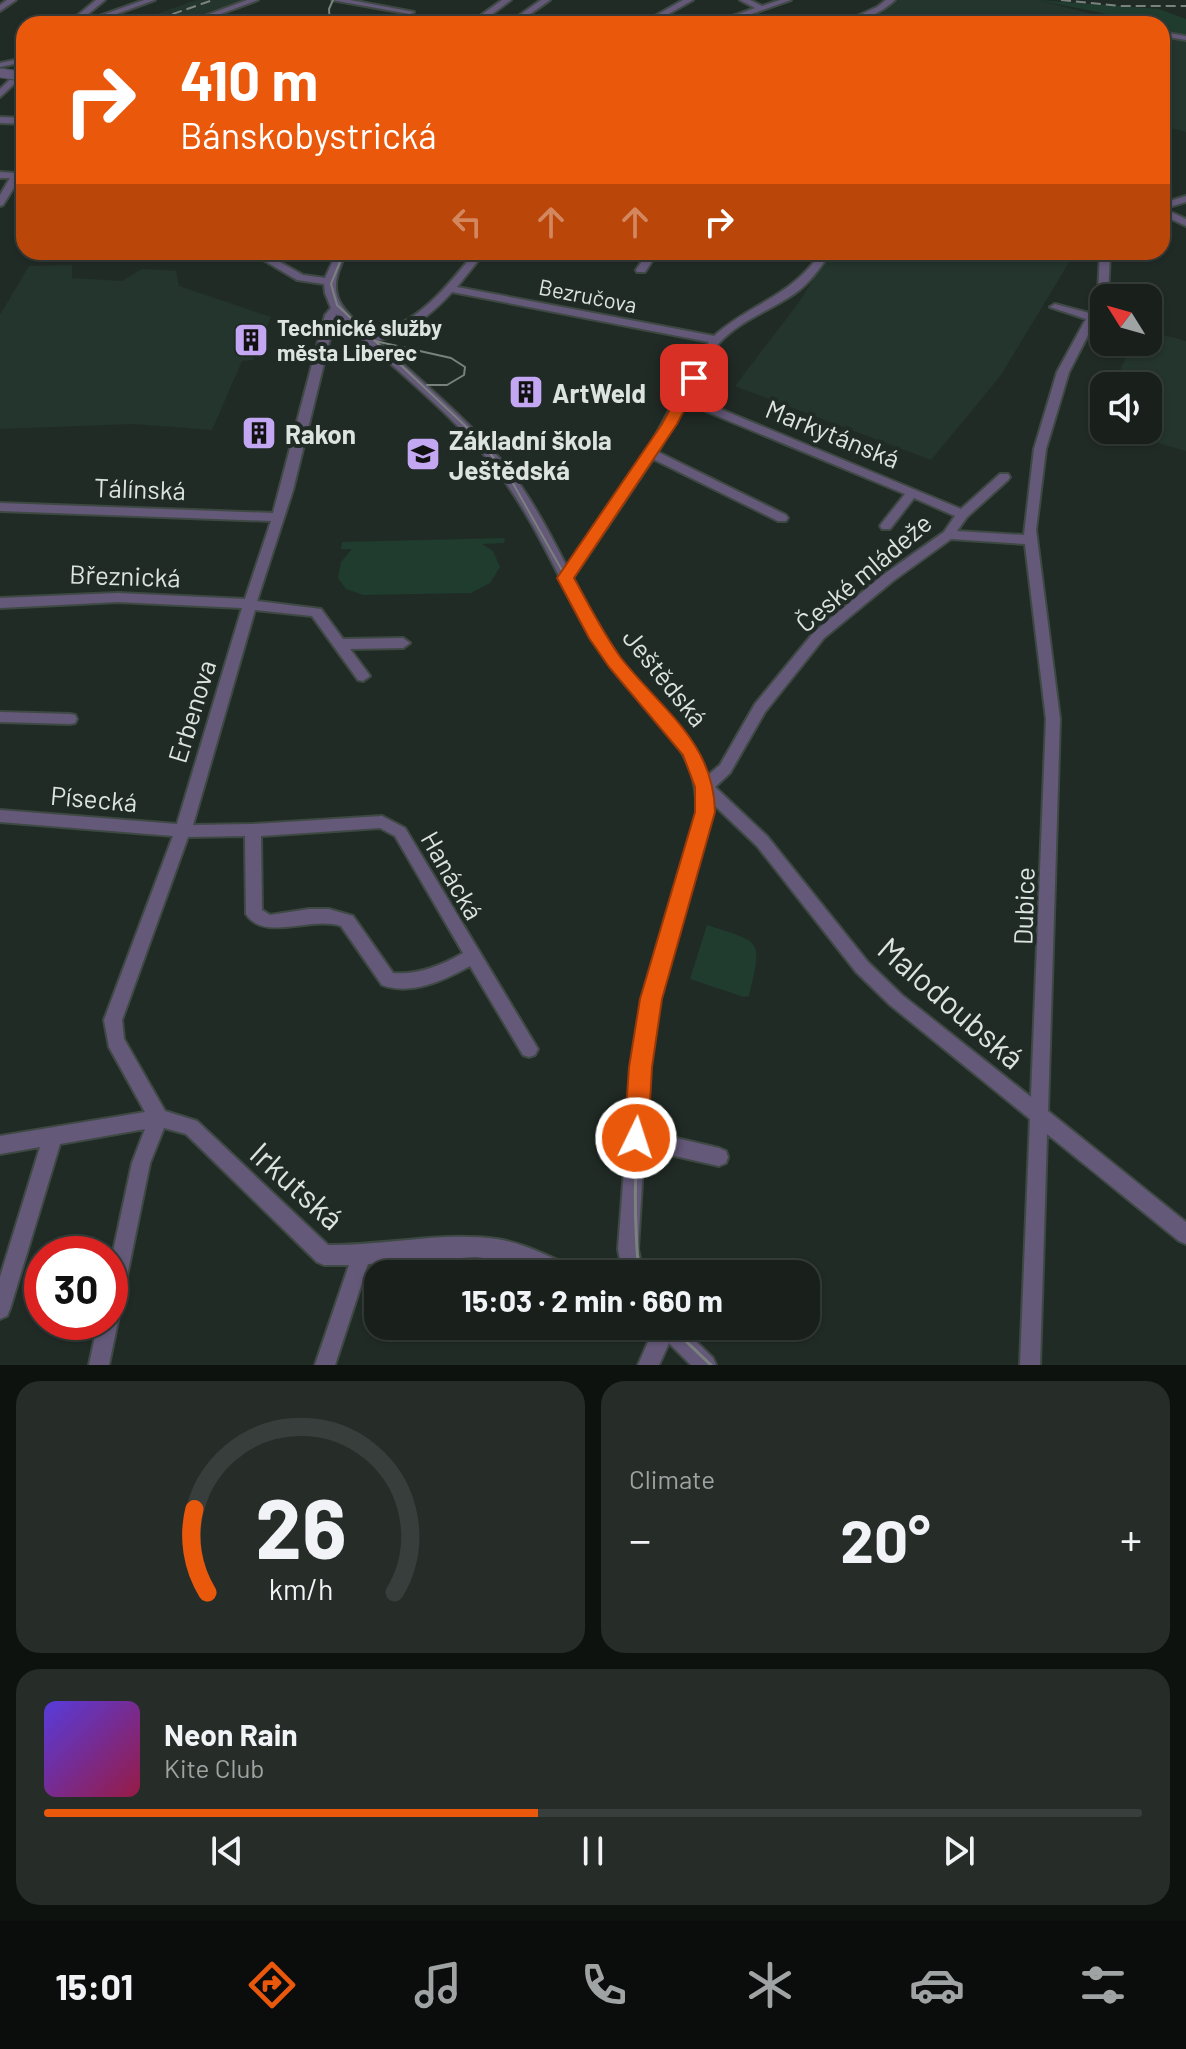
<!DOCTYPE html>
<html lang="en">
<head>
<meta charset="utf-8">
<style>
	body { margin:0; font-family:Barlow,sans-serif; background:#262d29; color:#f1f3f6; height:100vh; display:flex; flex-direction:column; font-size:30px; white-space:nowrap }
	* { box-sizing:border-box; margin:0 }
	p { font-size:26px; color:#9fa3a3 }
	.icon { flex:none; width:44px; height:44px; fill:none; stroke:currentColor; stroke-width:2; stroke-linecap:round; stroke-linejoin:round }
	.map { position:relative; height:1365px; overflow:hidden }
	.side { display:flex; flex-direction:column; gap:16px; padding:16px; background:#0e120f; flex:1 }
	.side>* { flex:none }
	.hud { position:absolute; left:16px; top:16px; width:1154px; height:244px; border-radius:24px; box-shadow:0 2px 6px #0004,0 0 0 2px #373e3b; background:#ea580c; color:#fff; overflow:hidden }
	.needle { width:52px; rotate:307deg }
	.tools { position:absolute; left:1090px; top:284px; display:grid; gap:16px }
	.tools a { display:grid; place-items:center; width:72px; height:72px; border-radius:16px; background:#19201c; box-shadow:0 2px 6px #0004,0 0 0 2px #373e3b; font-size:40px }
	.speed { position:absolute; left:24px; top:1236px; display:flex; gap:16px; font-size:40px; font-weight:700; text-align:center }
	.speed>* { display:grid; place-content:center; width:104px; height:104px; border-radius:50%; background:#19201c; box-shadow:0 2px 6px #0004,0 0 0 2px #373e3b; line-height:1 }
	.speed .limit { border:12px solid #d22; background:#fff; color:#111 }
	.pin { position:absolute; display:grid; place-items:center; width:68px; height:68px; color:#fff; margin:-34px; border-radius:16px; box-shadow:0 4px 12px #0006 }
	.me { position:absolute; width:88px; margin:-44px; rotate:4deg; stroke-linejoin:round; filter:drop-shadow(0 0 6px #0008) }
	.turn { display:flex; align-items:center; gap:28px; height:168px; padding:0 32px; font-size:36px }
	.turn .icon { width:104px; height:104px; stroke-width:2.5 }
	.turn b { display:block; font-size:56px; line-height:68px }
	.lanes { display:flex; align-items:center; height:76px; padding:0 32px; background:#0003; justify-content:center; gap:40px; direction:ltr }
	.lanes .off { opacity:.35 }
	.big { font-size:60px; font-weight:700; line-height:1.1 }
	.side .card { flex:1; display:flex; flex-direction:column; justify-content:center; gap:12px; min-width:0; padding:0 28px; border-radius:24px; background:#262d29 }
	.side .dial { align-items:center; gap:0 }
	.dial svg { height:208px; overflow:visible; fill:none; stroke:#373e3b; stroke-width:7; stroke-linecap:round; text-anchor:middle }
	.dial text { fill:#f1f3f6; stroke:none }
	.song { display:flex; align-items:center; gap:24px }
	.cover { width:96px; height:96px; border-radius:12px; background:linear-gradient(135deg,hsl(250 70% 55%),hsl(340 70% 35%)) }
	.played { height:8px; border-radius:4px; background:linear-gradient(90deg,#ea580c 45%,#373e3b 45%) }
	.keys { display:flex; justify-content:space-around; direction:ltr }
	.heat { display:flex; justify-content:space-between; align-items:center; font-size:44px; direction:ltr }
	.side .tiles { flex:1; display:grid; gap:16px; grid-template-columns:1fr 1fr }
	.card:last-child { grid-column:span 2 }
	.trip { position:absolute; left:364px; top:1260px; width:456px; height:80px; border-radius:24px; background:#19201c; box-shadow:0 2px 6px #0004,0 0 0 2px #373e3b; font-weight:700; line-height:80px; text-align:center }
	.tab-bar { display:flex; height:128px; justify-content:space-around; align-items:center; background:#0a0d0b; color:#9fa3a3 }
	.tab-bar .icon { width:56px; height:56px }
	.tab-bar .current { color:#ea580c }
	.tab-bar b { font-size:36px; color:#f1f3f6 }
	.map>svg:first-child { display:block }
	.built { fill:#24352d }
	.green { fill:#1f3c2e }
	.lines { fill:none; stroke-linecap:round; stroke-linejoin:round }
	.stream-far1 { stroke:#150826; stroke-width:2 }
	.stream { stroke:#150826; stroke-width:4 }
	.minor-casing { stroke:#3f4944; stroke-width:4 }
	.minor { fill:#65597a; fill-rule:evenodd }
	.tram-far1 { stroke:#7a827e; stroke-width:2 }
	.tram { stroke:#7a827e; stroke-width:3 }
	.rail { stroke:#7a827e; stroke-width:2; stroke-dasharray:10 5; stroke-linecap:butt }
	.minor-bridge-casing { stroke:#3f4944; stroke-width:11; stroke-linecap:butt }
	.minor-bridge { stroke:#65597a; stroke-width:9 }
	.route { fill:#ea580c; stroke:#983908; stroke-width:2 }
	.labels { text-anchor:middle; dominant-baseline:central; stroke-width:8; stroke-linejoin:round; paint-order:stroke }
	.far-street-label { font-size:22px; fill:#dde4e0; stroke:#212b26 }
	.far-poi-label { font-size:22px; font-weight:bold; fill:#dde4e0; stroke:#212b26; text-anchor:start }
	.poi-label { font-size:26px; font-weight:bold; fill:#dde4e0; stroke:#212b26; text-anchor:start }
	.street-label { font-size:26px; fill:#dde4e0; stroke:#212b26 }
	.near-street-label { font-size:32px; fill:#dde4e0; stroke:#212b26 }
</style>
</head>
<body>
<div class="map">
<svg width="1186" height="1365" viewBox="0 0 1186 1365">
	<rect width="100%" height="100%" fill="#212b26"/>
	<g class="built">
		<polygon points="196,0 248,0 181,24 129,24"/>
		<polygon points="896,0 1037,0 1131,24 853,24 883,12"/>
		<polygon points="1162,30 1186,34 1186,132 1162,125"/>
		<polygon points="830,252 1059,252 1057,255 1071,259 1001,375 931,460 735,386 800,301"/>
		<polygon points="72,265 72,278 122,281 142,269 176,271 179,286 271,317 253,360 242,361 212,430 134,424 0,429 0,315 29,266"/>
		<polygon points="1148,331 1186,341 1186,451 1114,430 1148,430 1148,386 1113,386 1133,342 1148,342"/>
	</g>
	<g class="green">
		<polygon points="1037,0 1159,9 1186,19 1186,34 1162,30 1162,24 1138,24 1112,15"/>
		<polygon points="505,538 504,543 482,544 493,551 500,567 490,583 471,593 363,595 346,589 338,578 341,562 352,549 341,549 342,542"/>
		<path d="M 707,925 C 762,943 763,938 749,996 L 744,997 L 690,979 Z"/>
	</g>
	<g class="lines">
		<polyline class="stream-far1" points="15,196 24,198"/>
		<polyline class="stream" points="1085,1165 1129,1200"/>
		<g class="minor-casing">
			<g id="minor">
				<polygon points="7,0 16,0 0,11 0,5"/>
				<polygon points="96,0 105,0 76,24 48,20 52,18 72,20"/>
				<polygon points="144,0 155,0 89,24 77,24"/>
				<polygon points="247,0 258,0 194,24 183,24"/>
				<polygon points="332,0 350,0 414,12 410,14"/>
				<path d="M 502,0 L 511,0 L 479,24 L 408,22 L 269,24 C 292,13 445,14 470,23 Z"/>
				<polygon points="541,0 550,0 516,24 507,24"/>
				<polygon points="683,0 693,0 651,24 641,24"/>
				<polygon points="740,0 750,0 762,6 780,0 791,0 723,24 711,24 755,8"/>
				<path d="M 886,0 L 895,0 C 881,13 859,24 840,24 L 877,7 Z"/>
				<polygon points="1118,17 1134,22 1135,24 1124,24 1115,21 1115,17"/>
				<polygon points="788,20 795,24 786,24 784,22"/>
				<polygon points="1162,32 1186,36 1186,40 1162,36"/>
				<polygon points="24,58 24,62 0,67 0,63"/>
				<polygon points="17,73 24,75 0,97 0,89"/>
				<polygon points="0,117 24,118 24,124 0,123"/>
				<polygon points="24,167 24,174 20,178 3,205 0,206 0,195 10,178 0,178 0,172 14,173"/>
				<polygon points="1186,196 1186,202 1166,208 1162,206 1163,203"/>
				<polygon points="1167,213 1173,213 1186,219 1186,226 1167,217"/>
				<path d="M 250,252 L 262,252 L 303,275 L 325,278 L 337,252 L 347,252 C 324,295 339,306 371,335 C 417,325 447,287 475,252 L 485,252 L 457,287 L 714,336 C 751,303 793,296 821,252 L 831,252 C 820,268 810,283 794,294 C 769,311 741,320 720,342 C 706,357 698,378 689,396 L 961,509 L 1000,474 L 1008,474 L 1010,477 L 1008,480 L 967,517 L 957,531 L 1024,535 L 1034,449 L 1057,372 L 1086,319 L 1050,307 L 1055,304 L 1089,313 L 1098,296 L 1100,252 L 1110,252 L 1108,296 L 1104,298 L 1104,304 L 1069,372 L 1046,449 L 1036,530 L 1060,719 L 1048,1111 L 1186,1222 L 1186,1244 L 1179,1241 L 1047,1134 L 1040,1365 L 1020,1365 L 1030,1119 L 890,1005 L 856,972 L 757,846 L 712,803 L 713,812 L 660,999 L 650,1067 L 646,1131 L 719,1148 L 726,1151 L 728,1157 L 726,1163 L 719,1166 L 644,1149 L 638,1249 L 643,1274 L 623,1274 L 618,1249 L 632,1067 L 642,999 L 697,812 C 696,796 695,780 688,765 C 671,724 630,697 606,660 C 567,601 543,533 501,476 C 455,414 391,367 336,314 L 293,490 L 257,601 L 321,609 L 343,639 L 403,638 L 410,643 L 403,648 L 350,649 L 370,676 L 363,681 L 358,680 L 312,616 L 255,610 L 193,825 L 253,824 L 382,816 L 405,828 L 538,1049 L 535,1055 L 529,1057 L 523,1055 L 470,966 C 445,980 411,996 382,985 L 341,926 C 311,916 264,942 246,914 L 245,836 L 188,837 L 122,1020 L 124,1039 L 165,1111 L 197,1121 L 328,1245 C 384,1246 441,1231 497,1239 C 524,1243 549,1257 574,1267 L 577,1274 L 544,1274 L 506,1261 L 476,1257 L 368,1264 L 335,1365 L 315,1365 L 349,1265 L 324,1265 L 317,1262 L 186,1134 L 164,1128 L 150,1163 L 109,1365 L 89,1365 L 98,1322 L 110,1322 L 110,1266 L 132,1163 L 145,1129 L 60,1144 L 10,1309 L 7,1316 L 0,1319 L 0,1277 L 40,1147 L 0,1154 L 0,1136 L 145,1112 L 109,1047 L 104,1020 L 173,836 L 0,822 L 0,810 L 177,824 L 242,608 L 118,602 L 0,608 L 0,598 L 118,593 L 245,599 L 271,521 L 0,511 L 0,503 L 273,513 L 325,315 L 331,308 L 325,293 L 324,284 L 297,280 ZM 452,292 L 709,342 L 692,368 L 651,444 L 567,567 C 549,532 531,497 506,466 C 468,419 421,381 377,341 C 408,333 431,315 452,292 ZM 686,403 L 905,494 L 882,523 L 880,526 L 882,529 L 890,529 L 914,498 L 955,516 L 944,532 L 883,575 L 814,632 L 755,704 L 720,765 L 707,776 C 692,728 649,698 619,658 C 601,633 587,605 573,578 L 653,459 L 778,521 L 786,521 L 788,518 L 786,515 L 658,452 ZM 951,539 L 1025,544 L 1046,719 L 1031,1097 L 902,995 L 868,962 L 767,836 L 715,787 L 730,773 L 765,712 L 824,638 L 893,581 ZM 380,828 L 395,836 L 463,953 C 441,966 418,975 393,973 L 353,916 L 329,909 L 309,909 L 270,915 L 262,910 L 261,836 Z"/>
				<polygon points="648,252 658,252 645,272 637,272 636,270"/>
				<polygon points="0,712 70,714 75,715 77,719 75,723 70,724 0,722"/>
				<polygon points="655,1326 680,1326 713,1358 716,1365 691,1365 669,1343 659,1365 638,1365"/>
			</g>
		</g>
		<use href="#minor" class="minor"/>
		<g class="tram-far1">
			<polyline points="330,24 329,9 333,0"/>
			<polyline points="344,252 331,284 337,305 476,436 510,478 604,645 698,760 708,786 706,821 686,888"/>
			<polyline points="375,341 451,358 465,367 464,375 447,385 427,385"/>
		</g>
		<g class="tram">
			<path d="M 639,1274 C 630,1179 638,1067 661,974 C 668,945 678,915 687,886"/>
			<polyline points="670,1326 711,1365"/>
		</g>
		<g class="rail">
			<polyline points="1061,0 1121,6 1186,6"/>
			<polyline points="144,24 213,0"/>
			<polyline points="0,75 24,66"/>
		</g>
		<g class="minor-bridge-casing">
			<polyline id="minor-bridge" points="0,73 15,75"/>
		</g>
		<use href="#minor-bridge" class="minor-bridge"/>
	</g>
	<path class="route" d="M 694,374 L 701,378 L 677,424 L 574,578 C 589,605 603,633 621,658 C 661,709 714,742 715,812 L 662,999 L 652,1067 L 648,1138 L 644,1147 L 636,1150 L 627,1147 L 624,1138 L 629,1067 L 640,999 L 695,812 L 695,787 L 683,755 L 609,667 L 589,638 L 557,578 L 662,424 L 687,378 Z"/>
	<defs>
		<g id="building-square" transform="scale(1.8)"><rect x="-9" y="-9" width="18" height="18" rx="4" fill="#c3a7f2" stroke="#212b26"/><path d="M-4-6H4V6H1V3H-1V6H-4ZM-2.5-4.3h1.7v1.8h-1.7ZM.8-4.3h1.7v1.8H.8ZM-2.5-1h1.7V.8h-1.7ZM.8-1h1.7V.8H.8Z" fill="#111"/></g>
		<g id="school-square" transform="scale(1.8)"><rect x="-9" y="-9" width="18" height="18" rx="4" fill="#c3a7f2" stroke="#212b26"/><path d="M0-5L7-2L0 1L-7-2ZM-4 1L0 2.5L4 1V4Q0 6-4 4Z" fill="#111"/></g>
	</defs>
	<g fill-rule="evenodd">
		<use href="#building-square" x="251" y="340"/>
		<use href="#building-square" x="526" y="392"/>
		<use href="#building-square" x="259" y="433"/>
		<use href="#school-square" x="423" y="454"/>
	</g>
	<g class="labels">
		<g class="far-street-label">
			<text transform="translate(588 295) rotate(11)">Bezručova</text>
		</g>
		<g class="far-poi-label">
			<text x="277" y="327">Technické služby<tspan x="277" dy="25">města Liberec</tspan></text>
		</g>
		<g class="poi-label">
			<text x="552" y="392">ArtWeld</text>
			<text x="285" y="433">Rakon</text>
			<text x="449" y="439">Základní škola<tspan x="449" dy="30">Ještědská</tspan></text>
		</g>
		<g class="street-label">
			<text transform="translate(833 433) rotate(22)">Markytánská</text>
			<text transform="translate(140 488) rotate(2)">Tálínská</text>
			<text transform="translate(863 572) rotate(-40)">České mládeže</text>
			<text transform="translate(125 575) rotate(2)">Březnická</text>
			<text transform="translate(666 677) rotate(51)">Ještědská</text>
			<text transform="translate(191 711) rotate(-73)">Erbenova</text>
			<text transform="translate(94 798) rotate(5)">Písecká</text>
			<text transform="translate(453 875) rotate(60)">Hanácká</text>
			<text transform="translate(1023 906) rotate(-88)">Dubice</text>
		</g>
		<g class="near-street-label">
			<text transform="translate(952 1002) rotate(41)">Malodoubská</text>
			<text transform="translate(298 1185) rotate(42)">Irkutská</text>
		</g>
	</g>
</svg>
<div class="tools">
<a><svg class="needle" viewBox="-14 -14 28 28"><path d="M0-13l5 13h-10z" fill="#e53935"/><path d="M0 13l5-13h-10z" fill="#9fa3a3"/></svg></a>
<a><svg class="icon" aria-label="sound" viewBox="0 0 24 24"><path d="M4 9h4l5-4v14l-5-4H4zM17 9q2 3 0 6"/></svg></a>
</div>
<div class="speed"><div class="limit">30</div></div>
<div class="pin" style="left:694px;top:378px;background:#d93025"><svg class="icon" aria-label="arrive" viewBox="0 0 24 24"><path d="M6 21V4h12l-3 4 3 4H6"/></svg></div>
<svg class="me" style="left:636px;top:1138px" viewBox="-20 -20 40 40"><circle r="17" fill="#ea580c" stroke="#fff" stroke-width="3"/><path d="M0-11L8 9 0 5-8 9z" fill="#fff"/></svg>
<div class="trip">15:03 · 2 min · 660 m</div>
<div class="hud">
<div class="turn"><svg class="icon" aria-label="right" viewBox="0 0 24 24"><path d="M7 20v-9h11M14 6l5 5-5 5"/></svg><div><b>410 m</b>Bánskobystrická</div></div>
<div class="lanes"><svg class="icon off" aria-label="left" viewBox="0 0 24 24"><path d="M17 20v-9H6M10 6l-5 5 5 5"/></svg><svg class="icon off" aria-label="ahead" viewBox="0 0 24 24"><path d="M12 20V5M6 11l6-6 6 6"/></svg><svg class="icon off" aria-label="ahead" viewBox="0 0 24 24"><path d="M12 20V5M6 11l6-6 6 6"/></svg><svg class="icon" aria-label="right" viewBox="0 0 24 24"><path d="M7 20v-9h11M14 6l5 5-5 5"/></svg></div>
</div>
</div>
<section class="side">
<div class="tiles">
<div class="card dial"><svg viewBox="0 0 100 80">
<path d="M14 69A42 42 0 1 1 86 69"/>
<path d="M14 69A42 42 0 0 1 9 37" stroke="#ea580c"/>
<text x="50" y="56" font-size="32" font-weight="700">26</text>
<text x="50" y="72" font-size="11">km/h</text>
</svg></div>
<div class="card"><p>Climate</p>
<div class="heat"><a>−</a><b class="big">20°</b><a>+</a></div>
</div>
<div class="card">
<div class="song"><i class="cover"></i><div><b>Neon Rain</b><p>Kite Club</p></div></div>
<div class="played"></div>
<div class="keys"><svg class="icon" aria-label="previous" viewBox="0 0 24 24"><path d="M18 5L8 12l10 7zM5 5v14"/></svg><svg class="icon" aria-label="pause" viewBox="0 0 24 24"><path d="M8 5v14M16 5v14"/></svg><svg class="icon" aria-label="next" viewBox="0 0 24 24"><path d="M6 5l10 7-10 7zM19 5v14"/></svg></div>
</div>
</div>
</section>
<nav class="tab-bar">
<b>15:01</b>
<svg class="icon current" aria-label="directions" viewBox="0 0 24 24"><path d="M12 3l9 9-9 9-9-9zM9 14v-3h6M13 9l2 2-2 2"/></svg>
<svg class="icon" aria-label="music" viewBox="0 0 24 24"><path d="M9 18V5l10-2v13"/><circle cx="6" cy="18" r="3"/><circle cx="16" cy="16" r="3"/></svg>
<svg class="icon" aria-label="phone" viewBox="0 0 24 24"><path d="M5 4h4l2 5-3 2q2 4 5 5l2-3 5 2v4C11 20 4 13 5 4z"/></svg>
<svg class="icon" aria-label="climate" viewBox="0 0 24 24"><path d="M12 3v18M4 7l16 10M4 17L20 7"/></svg>
<svg class="icon" aria-label="car" viewBox="0 0 24 24"><path d="M5 17H2v-5l4-1 3-4h7l3 4 3 1v5h-3M9 17h6M6 11h13"/><circle cx="7" cy="17" r="2"/><circle cx="17" cy="17" r="2"/></svg>
<svg class="icon" aria-label="filters" viewBox="0 0 24 24"><path d="M4 7h16M4 17h16"/><circle cx="9" cy="7" r="2"/><circle cx="15" cy="17" r="2"/></svg>
</nav>
</body>
</html>
